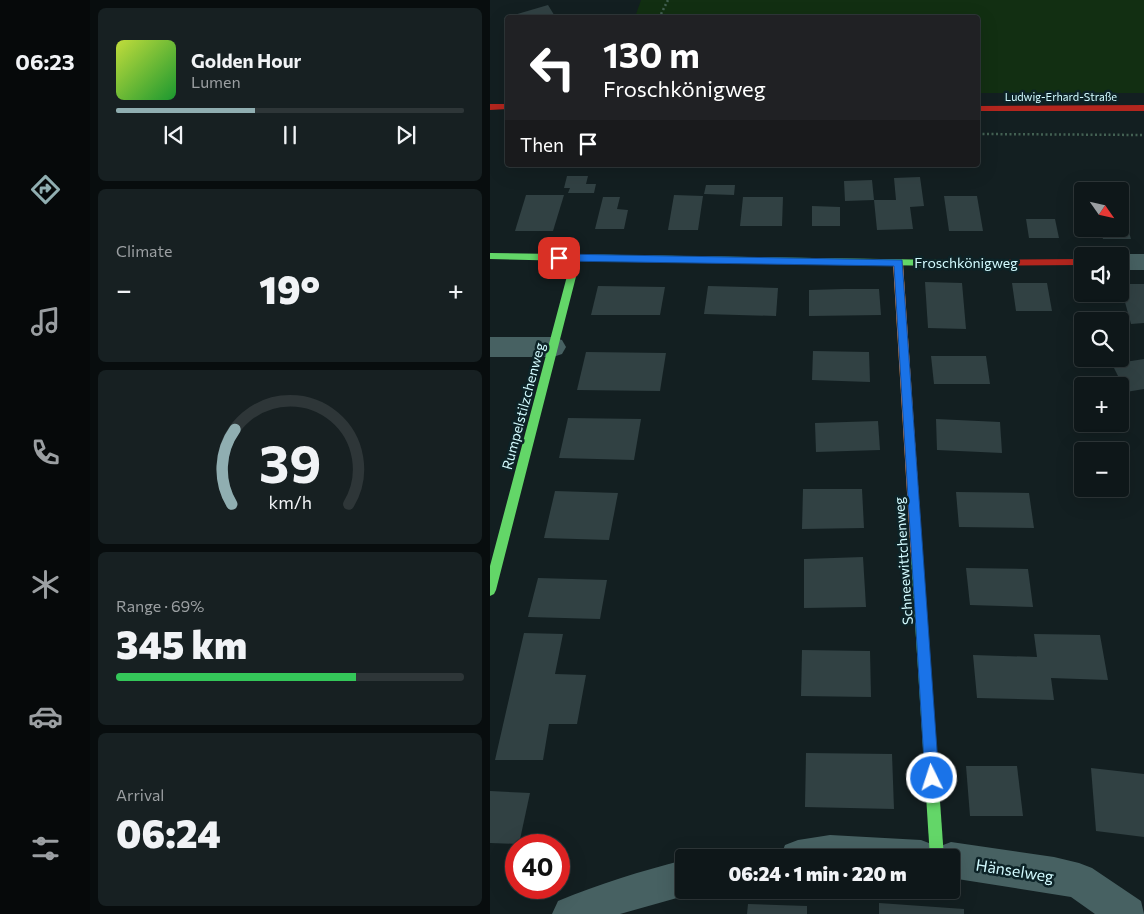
<!DOCTYPE html>
<html lang="en">
<head>
<meta charset="utf-8">
<style>
	body { margin:0; font-family:Commissioner,sans-serif; background:#172022; color:#f1f3f6; height:100vh; display:flex; flex-direction:column; font-size:19px; white-space:nowrap }
	* { box-sizing:border-box; margin:0 }
	p { font-size:16px; color:#9b9fa2 }
	.icon { flex:none; width:28px; height:28px; fill:none; stroke:currentColor; stroke-width:2; stroke-linecap:round; stroke-linejoin:round }
	.map { position:relative; flex:1; overflow:hidden }
	.panel { display:flex; flex-direction:column; gap:8px; padding:8px; background:#080d0e; width:400px }
	.panel>* { flex:none }
	.banner { position:absolute; left:15px; top:15px; width:475px; height:152px; border-radius:5px; box-shadow:0 5px 20px #0002,0 0 0 1px #2e3638; background:#202124; color:#fff; overflow:hidden }
	.needle { width:32px; rotate:124deg }
	.buttons { position:absolute; left:584px; top:182px; display:grid; gap:10px }
	.buttons a { display:grid; place-items:center; width:55px; height:55px; border-radius:5px; background:#0e1719; box-shadow:0 5px 20px #0002,0 0 0 1px #2e3638; font-size:25px }
	.speed { position:absolute; left:15px; top:834px; display:flex; gap:10px; font-size:25px; font-weight:700; text-align:center }
	.speed>* { display:grid; place-content:center; width:65px; height:65px; border-radius:50%; background:#0e1719; box-shadow:0 5px 20px #0002,0 0 0 1px #2e3638; line-height:1 }
	.speed .limit { border:8px solid #d22; background:#fff; color:#111 }
	.pin { position:absolute; display:grid; place-items:center; width:42px; height:42px; color:#fff; margin:-21px; border-radius:10px; box-shadow:0 2px 8px #0006 }
	.me { position:absolute; width:55px; margin:-28px; rotate:356deg; stroke-linejoin:round; filter:drop-shadow(0 0 4px #0008) }
	.turn { display:flex; align-items:center; gap:18px; height:105px; padding:0 15px; font-size:22px }
	.turn .icon { width:65px; height:65px; stroke-width:2.5 }
	.turn b { display:block; font-size:35px; line-height:42px }
	.then { display:flex; align-items:center; height:48px; padding:0 15px; background:#0003; gap:10px; font-size:19px }
	.big { font-size:38px; font-weight:800; line-height:1.1 }
	.panel .widget { flex:1; display:flex; flex-direction:column; justify-content:center; gap:8px; min-width:0; padding:0 18px; border-radius:8px; background:#172022 }
	.panel .dial { align-items:center; gap:0 }
	.dial svg { height:130px; overflow:visible; fill:none; stroke:#2e3638; stroke-width:7; stroke-linecap:round; text-anchor:middle }
	.dial text { fill:#f1f3f6; stroke:none }
	.song { display:flex; align-items:center; gap:15px }
	.cover { width:60px; height:60px; border-radius:8px; background:linear-gradient(135deg,hsl(70 70% 55%),hsl(130 70% 35%)) }
	.played { height:5px; border-radius:2px; background:linear-gradient(90deg,#90aeb1 40%,#2e3638 40%) }
	.keys { display:flex; justify-content:space-around; direction:ltr }
	.heat { display:flex; justify-content:space-between; align-items:center; font-size:28px; direction:ltr }
	.charge { height:8px; border-radius:4px; background:linear-gradient(90deg,#34c759 69%,#2e3638 0) }
	.trip { position:absolute; left:185px; top:849px; width:285px; height:50px; border-radius:5px; background:#0e1719; box-shadow:0 5px 20px #0002,0 0 0 1px #2e3638; font-weight:800; line-height:50px; text-align:center }
	main { display:flex; flex:1; min-height:0 }
	.tabs { display:flex; flex-direction:column; width:90px; justify-content:space-around; align-items:center; background:#06090a; color:#9b9fa2 }
	.tabs .icon { width:35px; height:35px }
	.tabs .selected { color:#90aeb1 }
	.tabs b { font-size:22px; color:#f1f3f6 }
	.map>svg:first-child { display:block }
	.green { fill:#122f12 }
	.building { fill:#314143 }
	.lines { fill:none; stroke-linecap:round; stroke-linejoin:round }
	.path { stroke:#436153; stroke-width:2.5; stroke-dasharray:2 2.5; stroke-linecap:butt }
	.street { fill:#476162; fill-rule:evenodd }
	.fast { fill:#63d668; fill-rule:evenodd }
	.slow { fill:#ff974d; fill-rule:evenodd }
	.jam { fill:#b3261e; fill-rule:evenodd }
	.route { fill:#1a73e8; stroke:#114b97 }
	.labels { text-anchor:middle; dominant-baseline:central; stroke-width:5; stroke-linejoin:round; paint-order:stroke }
	.far-street-label { font-size:11px; fill:#d3fbff; stroke:#0d2327 }
	.street-label { font-size:14px; fill:#d3fbff; stroke:#0d2327 }
	.near-street-label { font-size:16px; fill:#d3fbff; stroke:#0d2327 }
</style>
</head>
<body>
<main>
<nav class="tabs">
<b>06:23</b>
<svg class="icon selected" aria-label="directions" viewBox="0 0 24 24"><path d="M12 3l9 9-9 9-9-9zM9 14v-3h6M13 9l2 2-2 2"/></svg>
<svg class="icon" aria-label="music" viewBox="0 0 24 24"><path d="M9 18V5l10-2v13"/><circle cx="6" cy="18" r="3"/><circle cx="16" cy="16" r="3"/></svg>
<svg class="icon" aria-label="phone" viewBox="0 0 24 24"><path d="M5 4h4l2 5-3 2q2 4 5 5l2-3 5 2v4C11 20 4 13 5 4z"/></svg>
<svg class="icon" aria-label="climate" viewBox="0 0 24 24"><path d="M12 3v18M4 7l16 10M4 17L20 7"/></svg>
<svg class="icon" aria-label="car" viewBox="0 0 24 24"><path d="M5 17H2v-5l4-1 3-4h7l3 4 3 1v5h-3M9 17h6M6 11h13"/><circle cx="7" cy="17" r="2"/><circle cx="17" cy="17" r="2"/></svg>
<svg class="icon" aria-label="filters" viewBox="0 0 24 24"><path d="M4 7h16M4 17h16"/><circle cx="9" cy="7" r="2"/><circle cx="15" cy="17" r="2"/></svg>
</nav>
<section class="panel">
<div class="widget">
<div class="song"><i class="cover"></i><div><b>Golden Hour</b><p>Lumen</p></div></div>
<div class="played"></div>
<div class="keys"><svg class="icon" aria-label="previous" viewBox="0 0 24 24"><path d="M18 5L8 12l10 7zM5 5v14"/></svg><svg class="icon" aria-label="pause" viewBox="0 0 24 24"><path d="M8 5v14M16 5v14"/></svg><svg class="icon" aria-label="next" viewBox="0 0 24 24"><path d="M6 5l10 7-10 7zM19 5v14"/></svg></div>
</div>
<div class="widget"><p>Climate</p>
<div class="heat"><a>−</a><b class="big">19°</b><a>+</a></div>
</div>
<div class="widget dial"><svg viewBox="0 0 100 80">
<path d="M14 69A42 42 0 1 1 86 69"/>
<path d="M14 69A42 42 0 0 1 16 23" stroke="#90aeb1"/>
<text x="50" y="56" font-size="32" font-weight="700">39</text>
<text x="50" y="72" font-size="11">km/h</text>
</svg></div>
<div class="widget"><p>Range · 69%</p><b class="big">345 km</b><div class="charge"></div></div>
<div class="widget"><p>Arrival</p><b class="big">06:24</b></div>
</section>
<div class="map">
<svg width="654" height="914" viewBox="0 0 654 914">
	<rect width="100%" height="100%" fill="#131f21"/>
	<polygon class="green" points="151,0 654,0 654,93 488,93 488,18 145,17"/>
	<g class="building">
		<polygon points="58,5 66,18 18,18 18,23 14,18"/>
		<polygon points="77,176 98,176 96,184 106,184 104,193 78,193 80,188 74,188"/>
		<polygon points="430,177 434,206 420,207 423,229 387,230 384,200 355,201 354,181 382,180 384,200 406,200 404,178"/>
		<polygon points="216,185 245,185 244,195 214,194"/>
		<polygon points="36,195 74,195 63,231 25,231"/>
		<polygon points="184,195 213,196 208,230 178,230"/>
		<polygon points="454,196 487,196 493,231 459,231"/>
		<polygon points="113,197 130,197 127,209 138,210 134,229 105,229"/>
		<polygon points="253,197 293,197 292,226 250,226"/>
		<polygon points="322,206 350,207 350,226 322,226"/>
		<polygon points="536,219 565,219 569,238 539,238"/>
		<polygon points="630,219 635,219 641,239 613,239 610,229 630,229"/>
		<polygon points="435,282 472,283 476,329 438,328"/>
		<polygon points="522,283 557,283 562,311 526,311"/>
		<polygon points="630,284 654,284 654,323 641,324"/>
		<polygon points="108,286 175,287 170,315 101,315"/>
		<polygon points="218,286 288,288 286,316 214,314"/>
		<polygon points="354,289 389,289 391,315 319,316 319,290"/>
		<polygon points="323,351 379,352 380,382 322,380"/>
		<polygon points="96,352 176,353 170,391 87,390"/>
		<polygon points="441,356 496,356 500,384 444,384"/>
		<polygon points="654,359 654,389 636,392 622,364"/>
		<polygon points="78,418 151,419 144,460 69,458"/>
		<polygon points="446,419 510,422 512,453 447,450"/>
		<polygon points="388,421 390,450 326,452 325,423"/>
		<polygon points="313,489 372,489 374,528 312,529"/>
		<polygon points="65,491 128,493 119,540 54,538"/>
		<polygon points="466,492 539,493 544,528 469,527"/>
		<polygon points="373,557 376,607 314,608 314,559"/>
		<polygon points="476,568 538,569 543,607 480,605"/>
		<polygon points="48,578 117,580 110,619 38,617"/>
		<polygon points="34,633 73,634 65,674 96,675 87,724 59,724 53,760 5,760"/>
		<polygon points="544,634 610,635 618,680 561,678 564,700 487,698 483,655 547,657"/>
		<polygon points="312,650 380,651 381,697 311,696"/>
		<polygon points="316,753 402,754 404,809 315,807"/>
		<polygon points="476,766 527,766 533,816 480,816"/>
		<polygon points="601,768 654,774 654,837 606,831"/>
		<polygon points="0,791 40,793 29,844 0,843"/>
		<polygon points="389,903 474,909 474,914 389,914"/>
		<polygon points="258,904 317,906 317,914 257,914"/>
	</g>
	<g class="lines">
		<g class="path">
			<polyline points="169,18 178,0"/>
			<polyline points="488,134 654,135"/>
		</g>
		<g class="street">
			<polygon points="630,254 654,254 654,270 630,270 630,256 622,256"/>
			<polygon points="0,337 63,337 72,340 76,347 72,354 63,357 0,357"/>
			<polygon points="340,835 431,840 444,845 446,851 448,847 461,842 564,857 589,863 602,868 651,901 654,914 605,914 581,897 461,878 461,858 290,858 295,845 308,840"/>
			<path d="M 194,860 L 194,890 L 207,890 L 194,896 L 130,914 L 62,914 L 68,901 C 109,884 151,871 194,860 Z"/>
		</g>
		<g class="fast">
			<polygon points="0,253 459,260 464,263 459,266 90,261 6,590 4,594 0,596 0,566 81,261 0,259"/>
			<polygon points="427,553 431,555 433,559 454,858 440,858 421,559 423,555"/>
		</g>
		<polygon class="slow" points="408,260 413,263 433,559 431,563 427,565 423,563 421,559 403,263"/>
		<g class="jam">
			<polygon points="0,104 18,104 18,109 0,110"/>
			<polygon points="654,105 654,111 488,111 488,106"/>
			<polygon points="592,259 592,265 459,266 454,263 459,260"/>
		</g>
	</g>
	<polygon class="route" points="69,254 412,260 449,778 447,783 442,785 437,783 435,778 404,266 69,261 64,258"/>
	<g class="labels">
		<g class="far-street-label">
			<text x="571" y="96">Ludwig-Erhard-Straße</text>
		</g>
		<g class="street-label">
			<text x="476" y="262">Froschkönigweg</text>
			<text transform="translate(33 406) rotate(-75)">Rumpelstilzchenweg</text>
			<text transform="translate(413 561) rotate(-94)">Schneewittchenweg</text>
		</g>
		<g class="near-street-label">
			<text transform="translate(525 870) rotate(9)">Hänselweg</text>
		</g>
	</g>
</svg>
<div class="buttons">
<a><svg class="needle" viewBox="-14 -14 28 28"><path d="M0-13l5 13h-10z" fill="#e53935"/><path d="M0 13l5-13h-10z" fill="#9b9fa2"/></svg></a>
<a><svg class="icon" aria-label="sound" viewBox="0 0 24 24"><path d="M4 9h4l5-4v14l-5-4H4zM17 9q2 3 0 6"/></svg></a>
<a><svg class="icon" aria-label="search" viewBox="0 0 24 24"><circle cx="10" cy="10" r="6"/><path d="M15 15l6 6"/></svg></a>
<a>+</a>
<a>−</a>
</div>
<div class="speed"><div class="limit">40</div></div>
<div class="pin" style="left:69px;top:258px;background:#d93025"><svg class="icon" aria-label="arrive" viewBox="0 0 24 24"><path d="M6 21V4h12l-3 4 3 4H6"/></svg></div>
<svg class="me" style="left:442px;top:778px" viewBox="-20 -20 40 40"><circle r="17" fill="#1a73e8" stroke="#fff" stroke-width="3"/><path d="M0-11L8 9 0 5-8 9z" fill="#fff"/></svg>
<div class="trip">06:24 · 1 min · 220 m</div>
<div class="banner">
<div class="turn"><svg class="icon" aria-label="left" viewBox="0 0 24 24"><path d="M17 20v-9H6M10 6l-5 5 5 5"/></svg><div><b>130 m</b>Froschkönigweg</div></div>
<div class="then">Then<svg class="icon" aria-label="arrive" viewBox="0 0 24 24"><path d="M6 21V4h12l-3 4 3 4H6"/></svg></div>
</div>
</div>
</main>
</body>
</html>
